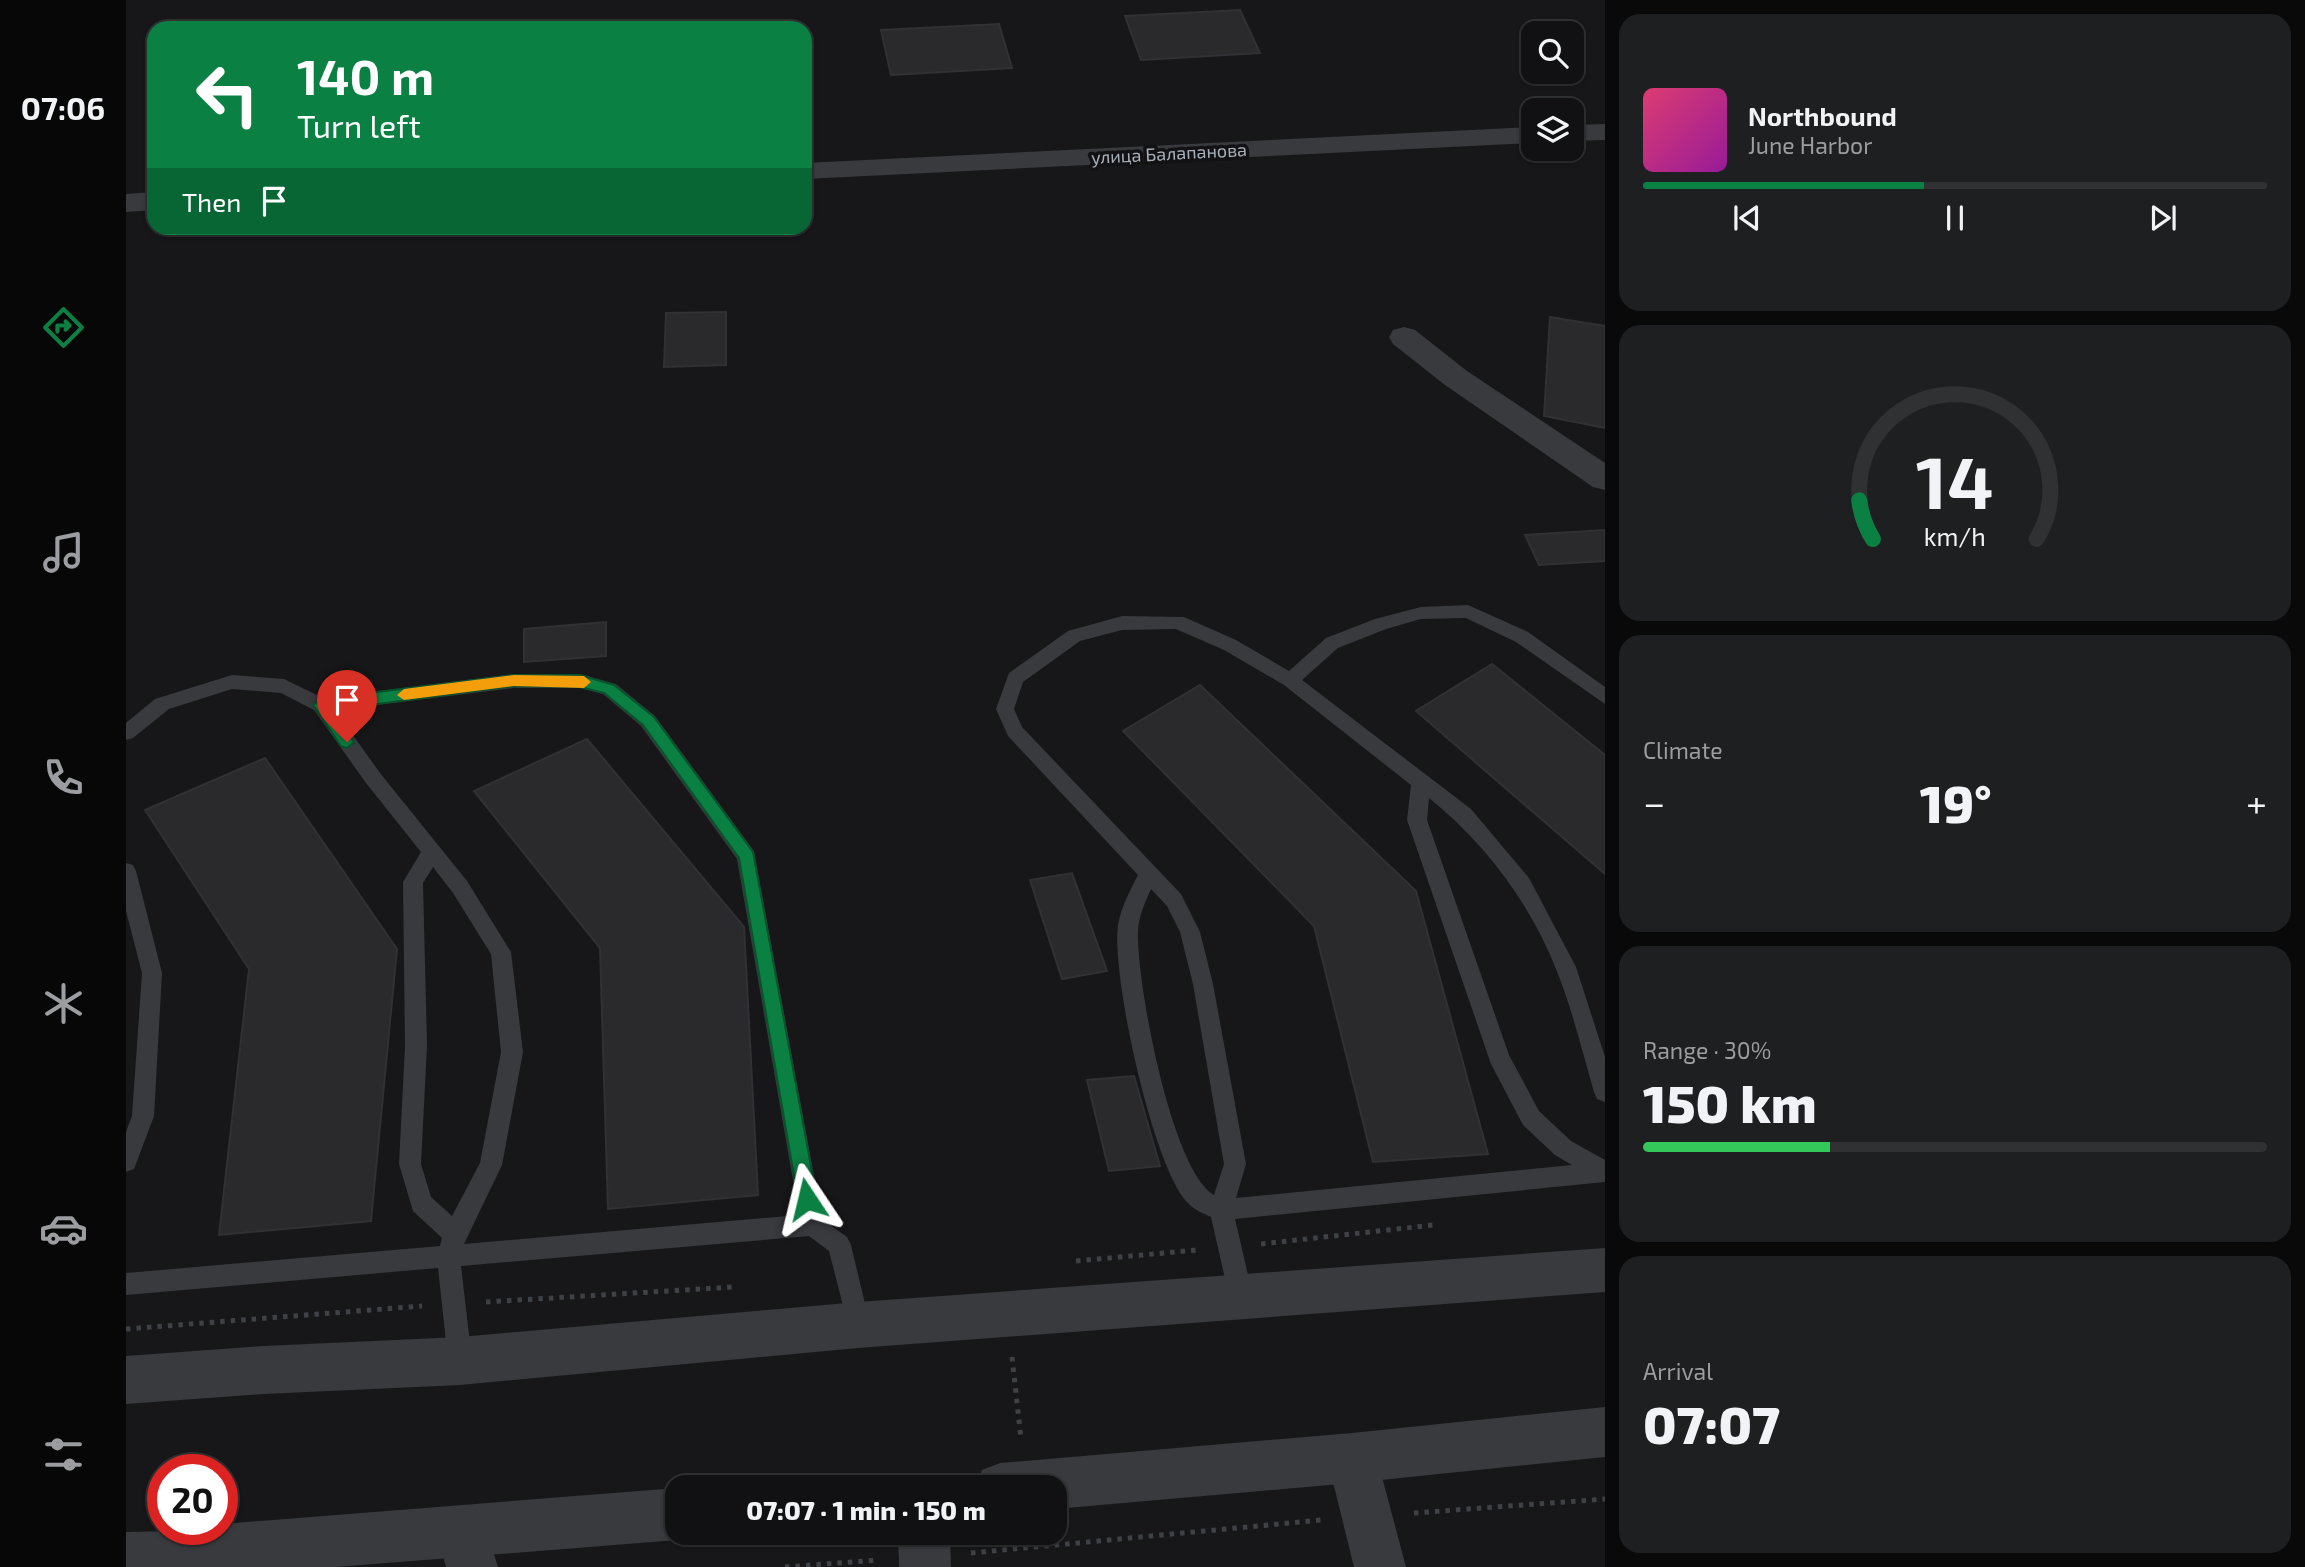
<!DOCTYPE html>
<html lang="en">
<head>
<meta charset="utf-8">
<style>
	body { margin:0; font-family:"Exo 2",sans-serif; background:#1e1f21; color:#f1f3f6; height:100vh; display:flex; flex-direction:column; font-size:26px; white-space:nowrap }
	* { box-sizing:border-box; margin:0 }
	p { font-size:23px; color:#9c9da0 }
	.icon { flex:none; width:38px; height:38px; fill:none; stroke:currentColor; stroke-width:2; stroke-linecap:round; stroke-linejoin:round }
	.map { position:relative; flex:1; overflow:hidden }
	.details { display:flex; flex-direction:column; gap:14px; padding:14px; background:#09090a; width:700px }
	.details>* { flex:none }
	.guide { position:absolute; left:21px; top:21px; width:665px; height:214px; border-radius:21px; box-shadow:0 2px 5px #0004,0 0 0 2px #303133; background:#0b8043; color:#fff; overflow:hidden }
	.fabs { position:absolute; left:1395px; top:21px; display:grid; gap:14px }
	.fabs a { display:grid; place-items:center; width:63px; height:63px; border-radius:14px; background:#111113; box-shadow:0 2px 5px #0004,0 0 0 2px #303133; font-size:35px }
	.speed { position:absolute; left:21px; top:1454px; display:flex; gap:14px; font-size:35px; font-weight:700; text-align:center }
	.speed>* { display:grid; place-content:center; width:91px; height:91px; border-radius:50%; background:#111113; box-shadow:0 2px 5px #0004,0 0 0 2px #303133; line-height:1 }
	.speed .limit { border:10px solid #d22; background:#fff; color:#111 }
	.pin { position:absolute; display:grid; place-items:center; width:60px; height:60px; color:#fff; margin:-72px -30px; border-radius:50% 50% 50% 0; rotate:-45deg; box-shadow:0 0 7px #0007 }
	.pin .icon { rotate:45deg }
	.me { position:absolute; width:77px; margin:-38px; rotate:350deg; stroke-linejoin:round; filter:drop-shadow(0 0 5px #0008) }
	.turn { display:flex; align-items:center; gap:24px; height:147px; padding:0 35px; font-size:32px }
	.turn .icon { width:91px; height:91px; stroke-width:2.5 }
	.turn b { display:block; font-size:49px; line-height:60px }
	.then { display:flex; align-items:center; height:66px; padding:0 35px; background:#0003; gap:14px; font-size:26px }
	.big { font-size:52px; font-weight:800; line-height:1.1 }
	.details .card { flex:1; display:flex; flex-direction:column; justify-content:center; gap:10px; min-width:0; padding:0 24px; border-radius:21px; background:#1e1f21 }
	.details .dial { align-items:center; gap:0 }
	.dial svg { height:182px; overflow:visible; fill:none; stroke:#303133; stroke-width:7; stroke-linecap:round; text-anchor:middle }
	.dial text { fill:#f1f3f6; stroke:none }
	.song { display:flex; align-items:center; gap:21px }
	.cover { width:84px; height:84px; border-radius:10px; background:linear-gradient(135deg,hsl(340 70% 55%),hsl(300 70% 35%)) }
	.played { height:7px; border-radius:4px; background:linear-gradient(90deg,#0b8043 45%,#303133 45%) }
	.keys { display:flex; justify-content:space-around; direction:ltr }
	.heat { display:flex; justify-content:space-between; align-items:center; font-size:38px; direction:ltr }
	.charge { height:10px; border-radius:5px; background:linear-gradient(90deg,#34c759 30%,#303133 0) }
	.trip { position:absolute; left:539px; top:1475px; width:402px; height:70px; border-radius:21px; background:#111113; box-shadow:0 2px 5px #0004,0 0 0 2px #303133; font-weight:800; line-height:70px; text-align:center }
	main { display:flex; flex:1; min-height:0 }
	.menu { display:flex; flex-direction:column; width:126px; justify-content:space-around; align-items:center; background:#070708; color:#9c9da0 }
	.menu .icon { width:49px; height:49px }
	.menu .on { color:#0b8043 }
	.menu b { font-size:32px; color:#f1f3f6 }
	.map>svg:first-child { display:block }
	.building { fill:#2a2a2d; stroke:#313135; stroke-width:2 }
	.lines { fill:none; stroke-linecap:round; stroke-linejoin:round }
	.path { stroke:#3e4145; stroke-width:5; stroke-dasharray:4.5 6; stroke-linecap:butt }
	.service { fill:#383a3e; fill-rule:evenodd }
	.minor { fill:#383a3e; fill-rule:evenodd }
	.tertiary { fill:#383a3e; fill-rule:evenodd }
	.route { fill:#0b8043; stroke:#07532c; stroke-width:2 }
	.slow { fill:#f59e0b }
	.labels { text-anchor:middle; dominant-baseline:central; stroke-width:7; stroke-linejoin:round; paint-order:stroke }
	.far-street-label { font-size:18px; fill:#a8b1b9; stroke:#121214 }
</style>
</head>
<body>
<main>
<nav class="menu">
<b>07:06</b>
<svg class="icon on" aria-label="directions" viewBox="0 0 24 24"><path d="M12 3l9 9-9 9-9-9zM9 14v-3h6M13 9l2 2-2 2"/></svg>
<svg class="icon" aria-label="music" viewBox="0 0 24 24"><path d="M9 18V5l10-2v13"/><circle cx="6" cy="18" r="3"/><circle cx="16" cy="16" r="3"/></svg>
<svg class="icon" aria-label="phone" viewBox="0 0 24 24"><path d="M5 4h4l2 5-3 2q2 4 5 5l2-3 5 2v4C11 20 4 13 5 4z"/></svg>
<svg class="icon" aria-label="climate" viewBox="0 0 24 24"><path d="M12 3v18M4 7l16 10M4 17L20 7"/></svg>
<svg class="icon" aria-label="car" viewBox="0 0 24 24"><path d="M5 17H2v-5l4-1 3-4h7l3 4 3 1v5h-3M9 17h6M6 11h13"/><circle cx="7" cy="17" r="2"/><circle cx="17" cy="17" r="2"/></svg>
<svg class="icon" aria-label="filters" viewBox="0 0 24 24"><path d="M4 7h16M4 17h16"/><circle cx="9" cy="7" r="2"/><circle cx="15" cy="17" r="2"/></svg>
</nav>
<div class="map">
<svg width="1479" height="1567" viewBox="0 0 1479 1567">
	<rect width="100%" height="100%" fill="#171719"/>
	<g class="building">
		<polygon points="1114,10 1134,53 1015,60 999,16"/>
		<polygon points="873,24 886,68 765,75 755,30"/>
		<polygon points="600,312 600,365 538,367 540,313"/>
		<polygon points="1424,317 1479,326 1479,428 1418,416"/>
		<polygon points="1479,530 1479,561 1413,565 1399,535"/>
		<polygon points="480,622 480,656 398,662 398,629"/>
		<polygon points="1366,664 1479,755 1479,874 1290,711"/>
		<polygon points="1074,685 1290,891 1362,1154 1247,1162 1188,926 997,731"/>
		<polygon points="461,739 618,927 632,1195 482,1209 474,948 348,791"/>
		<polygon points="139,758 271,949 245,1221 93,1235 123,969 19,810"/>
		<polygon points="946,873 981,971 936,979 904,880"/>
		<polygon points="1008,1076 1034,1166 983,1171 961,1080"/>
	</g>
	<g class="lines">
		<g class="path">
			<polyline points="1135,1244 1307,1225"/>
			<polyline points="950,1261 1071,1250"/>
			<polyline points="360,1302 607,1287"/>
			<polyline points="0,1329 296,1306"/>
			<polyline points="886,1357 895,1439"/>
			<polyline points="1288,1513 1479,1499"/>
			<polyline points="845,1553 1195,1520"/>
			<polyline points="659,1567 752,1560"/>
		</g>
		<g class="service">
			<path d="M 1342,605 L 1402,632 L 1479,687 L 1479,704 L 1390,642 L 1340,618 L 1295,619 L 1260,629 L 1212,648 L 1176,680 L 1345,809 L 1403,878 L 1450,967 L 1479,1057 L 1479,1102 L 1471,1099 L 1468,1092 C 1456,1051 1446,1008 1430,969 C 1404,903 1358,842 1303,798 L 1301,820 L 1383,1055 L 1413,1111 L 1445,1141 L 1479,1160 L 1479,1182 L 1109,1219 L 1127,1296 L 1123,1304 L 1115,1307 L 1107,1304 L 1103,1296 L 1085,1217 C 1077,1213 1068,1210 1062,1203 C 1027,1168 985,975 992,925 C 995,907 1004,891 1012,875 L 882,736 L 870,709 L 883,673 L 942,631 L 996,616 L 1058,617 L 1110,640 L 1163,671 L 1200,638 L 1249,619 L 1295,607 ZM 1050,629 L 1098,650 L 1158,685 L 1285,785 L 1281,820 L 1365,1064 L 1397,1125 L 1429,1155 L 1446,1165 L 1110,1198 L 1120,1164 L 1087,984 L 1074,932 L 1055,894 L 896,727 L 888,709 L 897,682 L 954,641 L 996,630 ZM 1025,889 L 1041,906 L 1054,932 L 1067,984 L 1098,1164 L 1088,1195 C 1045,1170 1010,980 1012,930 C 1013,916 1019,902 1025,889 Z"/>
			<path d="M 388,674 L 454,674 L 490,684 L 529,716 L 628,851 L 696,1219 L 721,1237 L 725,1245 L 744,1325 L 740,1333 L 732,1337 L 724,1333 L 703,1251 L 683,1236 L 335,1266 L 346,1360 L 343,1368 L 334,1372 L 325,1368 L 322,1360 L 312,1268 L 0,1295 L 0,1273 L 314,1246 L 316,1238 L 287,1211 L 273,1164 L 279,1046 L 277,882 L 295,852 L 240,783 L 188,710 L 155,693 L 106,689 L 43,709 L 7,738 L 0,740 L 0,723 L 29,699 L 106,675 L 158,679 L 197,698 ZM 388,688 L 454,688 L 477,694 L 515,726 L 611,859 L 673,1215 L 338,1244 L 376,1165 L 397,1052 L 385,952 L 341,881 L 254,773 L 209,710 ZM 307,867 L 327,893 L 365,954 L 375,1052 L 354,1163 L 326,1216 L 305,1197 L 295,1164 L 301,1046 L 297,883 Z"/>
			<polygon points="0,863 7,865 10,871 36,973 28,1116 8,1169 0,1172 0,1132 6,1116 16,973 0,911"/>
		</g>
		<g class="minor">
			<polygon points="1479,124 1479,140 1446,141 1446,125"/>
			<polygon points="1407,127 1407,143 679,179 679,163"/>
			<polygon points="28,192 28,210 0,212 0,194"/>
			<polygon points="1278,327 1289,330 1341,371 1479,463 1479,490 1467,487 1319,385 1267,344 1263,337 1267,330"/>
			<polygon points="1226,1433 1244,1440 1251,1458 1280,1567 1228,1567 1201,1458 1208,1440"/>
			<polygon points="337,1506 355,1514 372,1567 320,1567 311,1532 319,1514"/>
			<polygon points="772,1533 824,1533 825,1567 773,1567"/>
		</g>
		<g class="tertiary">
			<polygon points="1479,1248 1479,1292 732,1348 334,1385 138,1394 0,1404 0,1356 138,1346 334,1337 732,1302"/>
			<polygon points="1479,1407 1479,1457 1226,1483 929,1509 929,1488 849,1488 856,1470 874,1463 1226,1433"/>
			<polygon points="551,1488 551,1533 567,1533 551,1540 210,1567 0,1567 0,1532 96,1530 96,1524"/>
		</g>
	</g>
	<polygon class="route" points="388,675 454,675 488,685 528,717 627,852 691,1199 688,1205 681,1208 675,1205 672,1199 613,858 517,725 478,693 454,687 388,686 206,710 228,742 221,748 215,746 187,705 195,699"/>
	<polygon class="slow" points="388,675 458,676 465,682 458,688 388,686 278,700 271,695 278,689"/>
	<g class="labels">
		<g class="far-street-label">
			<text transform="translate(1043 153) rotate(-3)">улица Балапанова</text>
		</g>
	</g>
</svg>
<div class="fabs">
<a><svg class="icon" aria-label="search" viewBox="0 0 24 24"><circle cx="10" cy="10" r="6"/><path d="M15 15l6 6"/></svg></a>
<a><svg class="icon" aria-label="layers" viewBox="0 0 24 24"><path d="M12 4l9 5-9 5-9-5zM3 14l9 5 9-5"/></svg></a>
</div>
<div class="speed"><div class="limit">20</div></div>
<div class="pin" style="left:221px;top:742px;background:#d93025"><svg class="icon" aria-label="arrive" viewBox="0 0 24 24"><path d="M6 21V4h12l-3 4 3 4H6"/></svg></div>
<svg class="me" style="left:681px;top:1199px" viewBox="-20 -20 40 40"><path d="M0-17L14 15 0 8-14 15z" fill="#0b8043" stroke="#fff" stroke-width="4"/></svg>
<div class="trip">07:07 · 1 min · 150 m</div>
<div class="guide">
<div class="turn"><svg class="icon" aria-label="left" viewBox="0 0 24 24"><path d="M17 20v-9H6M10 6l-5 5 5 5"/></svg><div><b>140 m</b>Turn left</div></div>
<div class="then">Then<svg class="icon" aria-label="arrive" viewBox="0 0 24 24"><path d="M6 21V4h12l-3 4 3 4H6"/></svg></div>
</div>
</div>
<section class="details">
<div class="card">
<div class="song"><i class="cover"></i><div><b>Northbound</b><p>June Harbor</p></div></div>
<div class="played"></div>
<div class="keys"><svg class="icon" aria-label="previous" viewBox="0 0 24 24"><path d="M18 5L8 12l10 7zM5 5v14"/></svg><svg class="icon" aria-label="pause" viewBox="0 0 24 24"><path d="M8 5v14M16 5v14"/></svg><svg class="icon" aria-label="next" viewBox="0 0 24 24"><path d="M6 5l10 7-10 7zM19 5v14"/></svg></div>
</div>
<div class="card dial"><svg viewBox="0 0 100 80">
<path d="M14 69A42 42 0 1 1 86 69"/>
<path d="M14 69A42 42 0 0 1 8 52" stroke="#0b8043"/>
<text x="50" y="56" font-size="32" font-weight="700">14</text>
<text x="50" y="72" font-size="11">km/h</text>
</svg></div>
<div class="card"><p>Climate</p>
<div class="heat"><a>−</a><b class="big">19°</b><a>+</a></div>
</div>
<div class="card"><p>Range · 30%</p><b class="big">150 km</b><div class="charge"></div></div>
<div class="card"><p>Arrival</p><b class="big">07:07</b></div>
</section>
</main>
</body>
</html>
